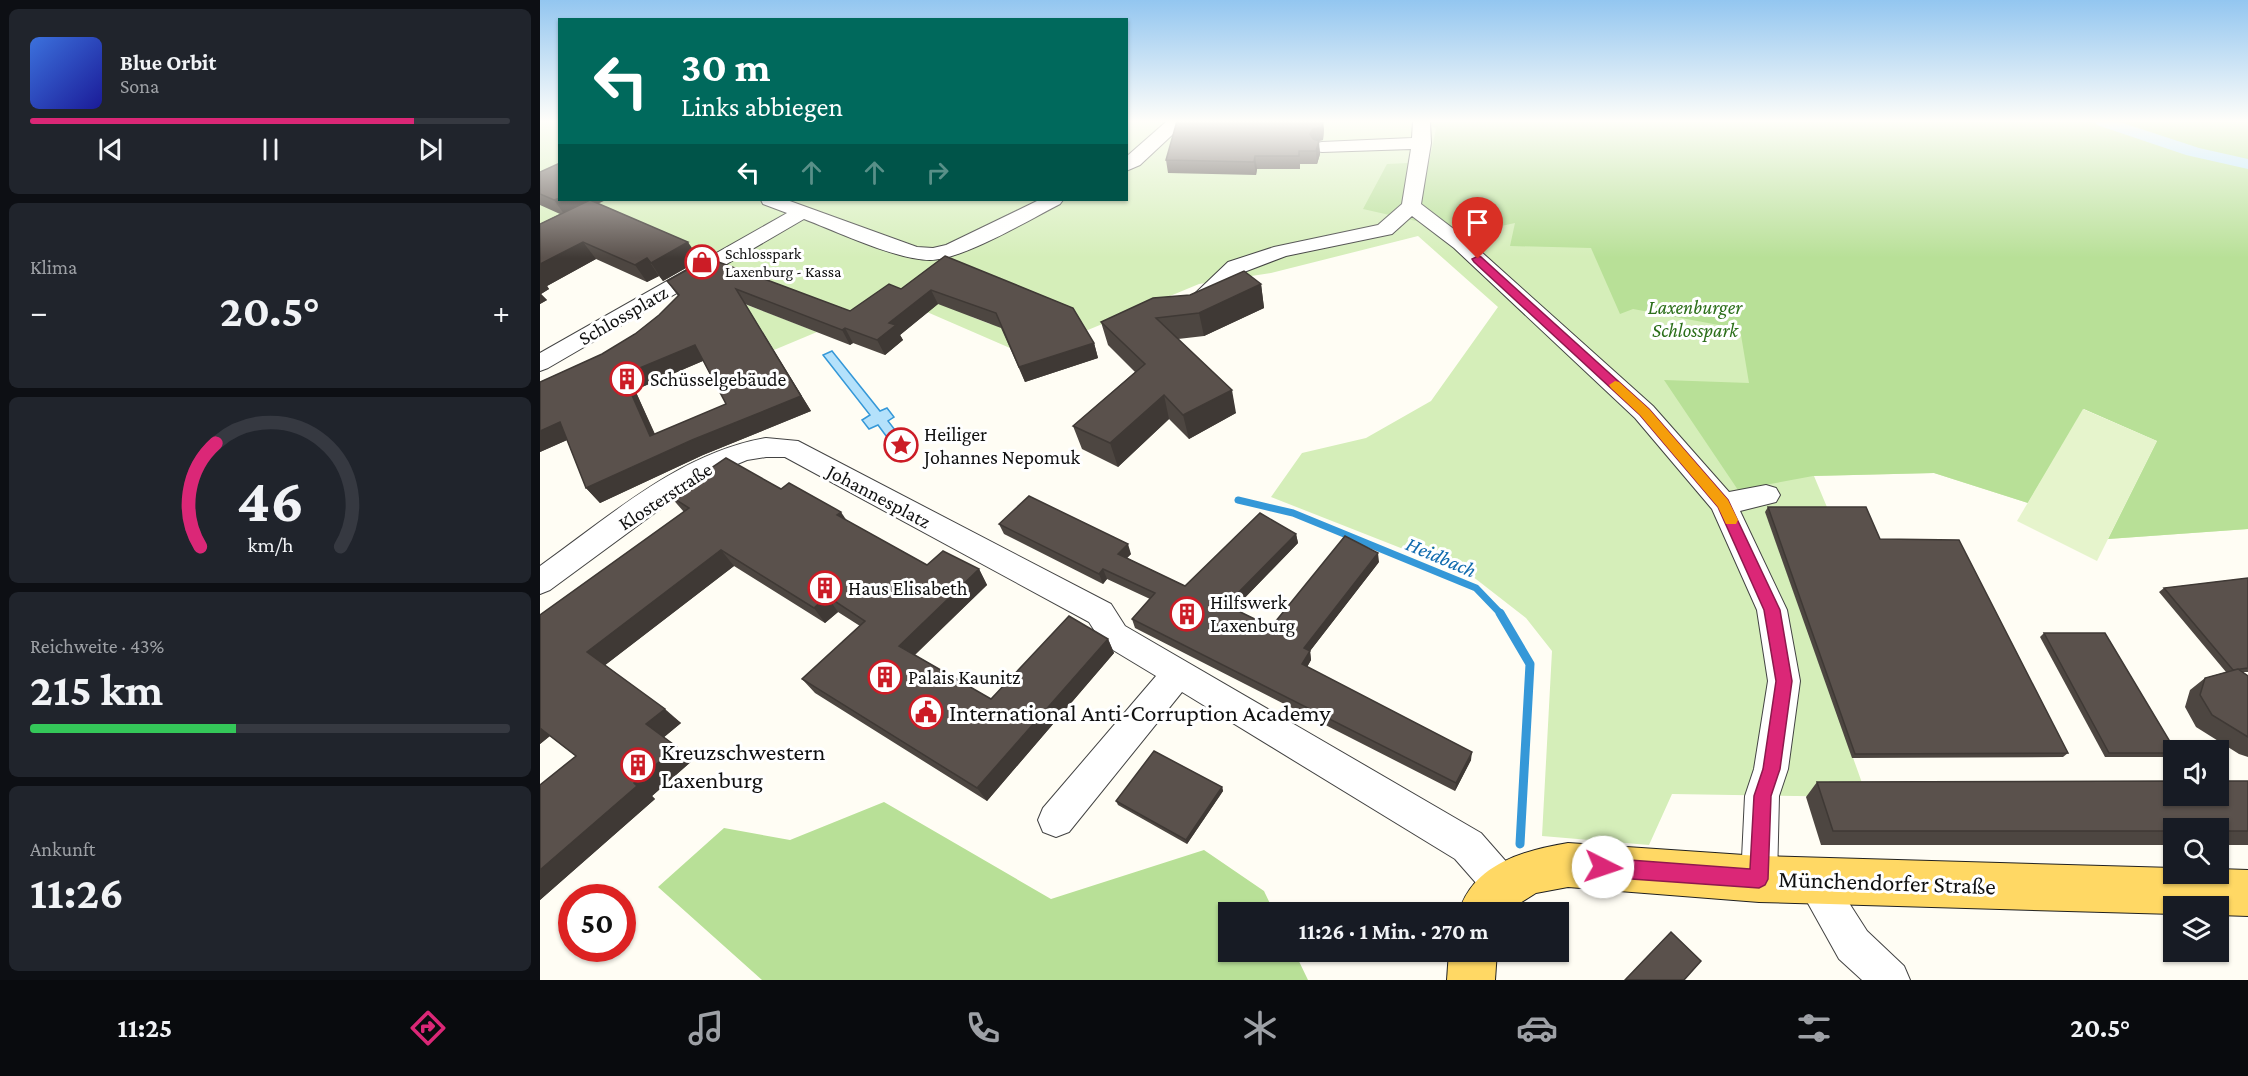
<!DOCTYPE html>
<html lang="de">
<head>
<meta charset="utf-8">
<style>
	body { margin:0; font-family:"Crimson Pro",serif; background:#20242c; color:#f1f3f6; height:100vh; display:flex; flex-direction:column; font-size:22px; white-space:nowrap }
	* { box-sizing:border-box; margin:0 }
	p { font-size:20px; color:#9ea1a6 }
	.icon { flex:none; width:33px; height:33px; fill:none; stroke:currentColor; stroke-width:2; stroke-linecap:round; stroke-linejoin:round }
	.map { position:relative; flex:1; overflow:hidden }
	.details { display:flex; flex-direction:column; gap:9px; padding:9px; background:#0d0f14; width:540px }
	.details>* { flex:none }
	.top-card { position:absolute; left:18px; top:18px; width:570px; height:183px; border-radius:0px; box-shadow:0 2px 4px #0004; background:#00695c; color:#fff; overflow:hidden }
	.buttons { position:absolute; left:1623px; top:740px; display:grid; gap:12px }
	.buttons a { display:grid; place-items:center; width:66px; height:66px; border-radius:0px; background:#171b24; box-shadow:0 2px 4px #0004; font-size:30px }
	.speed { position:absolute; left:18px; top:884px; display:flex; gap:12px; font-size:30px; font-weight:700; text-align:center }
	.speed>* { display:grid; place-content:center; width:78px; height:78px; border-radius:50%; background:#171b24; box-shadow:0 2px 4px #0004; line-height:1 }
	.speed .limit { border:9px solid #d22; background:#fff; color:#111 }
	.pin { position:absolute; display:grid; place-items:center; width:51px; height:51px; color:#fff; margin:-62px -26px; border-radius:50% 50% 50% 0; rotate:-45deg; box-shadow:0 0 6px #0007 }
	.pin .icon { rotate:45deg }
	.me { position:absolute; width:66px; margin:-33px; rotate:94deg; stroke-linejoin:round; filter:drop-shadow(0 0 4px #0008) }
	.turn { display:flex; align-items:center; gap:21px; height:126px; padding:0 24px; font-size:27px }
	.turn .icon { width:78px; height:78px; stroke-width:2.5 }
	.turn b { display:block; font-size:42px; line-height:51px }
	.lanes { display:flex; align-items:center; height:57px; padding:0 24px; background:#0003; justify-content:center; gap:30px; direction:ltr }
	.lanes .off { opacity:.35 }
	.big { font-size:45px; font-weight:700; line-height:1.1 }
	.details .card { flex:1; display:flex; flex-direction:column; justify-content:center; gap:9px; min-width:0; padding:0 21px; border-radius:9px; background:#20242c }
	.details .dial { align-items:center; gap:0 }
	.dial svg { height:156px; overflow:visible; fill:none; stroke:#363941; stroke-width:7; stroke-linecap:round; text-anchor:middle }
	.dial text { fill:#f1f3f6; stroke:none }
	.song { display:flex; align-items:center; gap:18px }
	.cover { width:72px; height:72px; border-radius:9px; background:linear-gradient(135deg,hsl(220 70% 55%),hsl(240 70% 35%)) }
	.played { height:6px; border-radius:3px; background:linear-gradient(90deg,#db2777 80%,#363941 80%) }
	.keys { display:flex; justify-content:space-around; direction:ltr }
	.heat { display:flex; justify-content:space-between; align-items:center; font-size:33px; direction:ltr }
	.charge { height:9px; border-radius:4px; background:linear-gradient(90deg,#34c759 43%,#363941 0) }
	.trip { position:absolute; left:678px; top:902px; width:351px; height:60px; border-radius:0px; background:#171b24; box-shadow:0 2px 4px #0004; font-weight:700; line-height:60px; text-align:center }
	.tabs { display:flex; height:96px; justify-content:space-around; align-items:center; background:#090b0e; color:#9ea1a6 }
	.tabs .icon { width:42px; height:42px }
	.tabs .current { color:#db2777 }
	.tabs b { font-size:27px; color:#f1f3f6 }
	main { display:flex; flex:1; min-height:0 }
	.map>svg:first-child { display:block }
	.green { fill:#d5eeb9 }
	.forest { fill:#b8e097 }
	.pitch { fill:#e6f4cc }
	.water { fill:#b4e1fb; stroke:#3598d8; stroke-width:1.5 }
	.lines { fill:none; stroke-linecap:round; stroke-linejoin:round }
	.stream-far1 { stroke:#3598d8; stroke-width:7 }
	.stream { stroke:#3598d8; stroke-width:9 }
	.canal { fill:#b4e1fb; fill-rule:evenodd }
	.minor-casing { stroke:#434343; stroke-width:2 }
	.major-casing { stroke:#212121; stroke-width:2 }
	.minor { fill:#fff; fill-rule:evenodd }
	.major { fill:#ffd864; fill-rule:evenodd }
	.wall { fill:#4d4641; fill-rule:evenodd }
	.shaded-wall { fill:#3f3935 }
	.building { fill:#5a514c; stroke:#3f3935; stroke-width:1.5; fill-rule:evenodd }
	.route { fill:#db2777; stroke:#8e194d; stroke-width:1.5 }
	.slow { fill:#f59e0b }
	.labels { text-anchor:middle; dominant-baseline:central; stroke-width:6; stroke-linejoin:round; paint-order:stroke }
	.far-poi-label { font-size:16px; fill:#101010; stroke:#fff; text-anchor:start }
	.park-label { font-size:20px; font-style:italic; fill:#2c6f1a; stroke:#fff }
	.street-label { font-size:20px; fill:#101010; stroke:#fff }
	.poi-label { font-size:20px; fill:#101010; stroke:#fff; text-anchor:start }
	.water-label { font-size:21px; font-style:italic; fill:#0e69ad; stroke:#fff }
	.near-poi-label { font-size:24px; fill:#101010; stroke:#fff; text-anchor:start }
	.near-street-label { font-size:24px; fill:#101010; stroke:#fff }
</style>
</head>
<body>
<main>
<section class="details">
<div class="card">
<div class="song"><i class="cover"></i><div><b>Blue Orbit</b><p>Sona</p></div></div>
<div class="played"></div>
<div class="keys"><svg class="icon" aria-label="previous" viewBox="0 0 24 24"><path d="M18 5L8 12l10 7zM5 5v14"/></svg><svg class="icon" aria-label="pause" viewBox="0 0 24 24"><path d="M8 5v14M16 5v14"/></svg><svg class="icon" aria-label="next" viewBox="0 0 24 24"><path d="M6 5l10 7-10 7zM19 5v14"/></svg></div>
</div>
<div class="card"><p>Klima</p>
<div class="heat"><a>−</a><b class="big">20.5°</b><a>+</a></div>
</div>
<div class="card dial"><svg viewBox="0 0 100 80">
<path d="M14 69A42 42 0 1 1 86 69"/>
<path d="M14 69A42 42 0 0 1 22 16" stroke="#db2777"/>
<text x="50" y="56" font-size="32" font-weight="700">46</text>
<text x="50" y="72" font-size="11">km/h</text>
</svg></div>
<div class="card"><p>Reichweite · 43%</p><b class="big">215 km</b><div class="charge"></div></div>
<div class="card"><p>Ankunft</p><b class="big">11:26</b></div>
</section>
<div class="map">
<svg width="1708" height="980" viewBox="0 0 1708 980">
	<rect width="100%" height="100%" fill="#fffdf4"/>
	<g class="green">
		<polygon points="0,121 19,121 20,200 586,200 587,121 1708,121 1708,529 1568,539 1617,441 1544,409 1488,503 1394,473 1274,476 1289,512 1226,513 1327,797 1132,794 1109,845 1002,836 1012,651 986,618 932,576 731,497 762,453 826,438 891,401 958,307 878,236 731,273 659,284 543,332 411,270 330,331 147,260 0,248"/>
		<polygon points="411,294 432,317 450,324 461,315 470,348 387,312"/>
		<polygon points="205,304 277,332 234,350"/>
	</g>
	<g class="forest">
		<polygon points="885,121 1708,121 1708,529 1568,539 1617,441 1544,409 1488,503 1394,473 1273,476 1198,490 1124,380 1209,383 1200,329 1093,309 1080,314 1051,248 970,246 975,223 929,233 823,209 847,164 889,162 896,129"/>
		<polygon points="344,802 511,899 664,850 724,891 734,912 688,912 688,951 754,951 768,980 222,980 118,887 184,828 250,840"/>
	</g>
	<polygon class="pitch" points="1543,409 1617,441 1557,561 1477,521"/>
	<polygon class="water" points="292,351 340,411 347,408 354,417 348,421 365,443 355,448 338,425 329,429 322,420 330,415 283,355"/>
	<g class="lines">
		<polyline class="stream-far1" points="698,500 753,513 936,588 961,614"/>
		<polyline class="stream" points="960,613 990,664 980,844"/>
		<polygon class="canal" points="1555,121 1577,121 1659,148 1708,159 1708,169 1646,155 1557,125"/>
		<g class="minor-casing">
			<g id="minor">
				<polygon points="627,121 647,121 600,165 586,171 586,157"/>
				<polygon points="873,121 890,121 891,143 881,204 928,240 1113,406 1189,492 1226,485 1236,488 1240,495 1236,502 1200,511 1247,610 1260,681 1248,769 1239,796 1237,879 1232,892 1219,897 1206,892 1201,879 1205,796 1214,769 1228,681 1217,610 1172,509 1095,418 914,248 872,216 852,234 746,256 704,272 665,307 657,309 649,307 646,302 688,262 734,247 838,225 862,204 871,149 782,152 776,151 773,147 776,143 782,142 872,138"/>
				<path d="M 221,200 L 247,200 L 377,247 L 393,248 L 406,245 L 499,200 L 523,200 L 520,204 C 489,220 422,260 390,260 C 357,260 298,232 264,219 L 8,368 L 0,371 L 0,353 L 247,213 L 223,204 Z"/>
				<path d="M 226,438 L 258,441 L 571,604 L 585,626 L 941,833 L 977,874 L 983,887 L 977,900 L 964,906 L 951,900 L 915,859 L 642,692 L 529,832 L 516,837 L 503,832 L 498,820 L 503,808 L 616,676 L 563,644 L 549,622 L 245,457 L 226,457 L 207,460 L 171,475 L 131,501 L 10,590 L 0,594 L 0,566 C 70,516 140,453 226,438 Z"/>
				<polygon points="1273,862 1286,867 1327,931 1364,966 1370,980 1322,980 1299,959 1255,880 1260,867"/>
			</g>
		</g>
		<g class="major-casing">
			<g id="major">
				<path d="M 1028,843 L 1219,856 L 1634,868 L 1634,873 L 1678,873 L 1678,869 L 1708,870 L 1708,916 L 1678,915 L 1678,906 L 1634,906 L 1634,914 L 1219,902 L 1028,887 L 996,893 L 980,903 L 971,912 L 919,912 C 933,864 985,850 1028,843 Z"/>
				<polygon points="909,951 957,951 955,980 907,980"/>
			</g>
		</g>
		<use href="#minor" class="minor"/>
		<use href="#major" class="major"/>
	</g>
	<g class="wall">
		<polygon points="784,129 783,140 778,141 780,154 777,164 760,164 760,169 717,169 716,175 628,173 626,160"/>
		<polygon points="0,172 58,203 160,260 123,281 119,276 107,282 56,259 7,286 9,289 1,294 7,300 0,304 0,224 20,214 0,205"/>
		<path d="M 405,256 L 554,343 L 558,358 L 485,382 L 461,328 L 398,304 L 360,335 L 363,340 L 345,355 L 313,343 L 310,345 L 205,304 L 271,411 L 163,455 L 60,503 L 46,488 L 27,440 L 0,452 L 0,382 L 62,354 L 95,334 L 119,315 L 138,296 L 127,281 L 168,258 L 310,311 L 361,289 ZM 163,361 L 186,404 L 115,434 L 95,390 Z"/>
		<polygon points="721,284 724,308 664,336 638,339 696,413 649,439 629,419 578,467 542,449 533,426 595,372 568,345 561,322 650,295"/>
		<polygon points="241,489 306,520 387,565 439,569 447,585 375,655 451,699 568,639 574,653 447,801 275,693 262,679 320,626 298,612 285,623 194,566 65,665 141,723 124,737 153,760 112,796 115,799 0,900 0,785 36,756 10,736 0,744 0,615 144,512 130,496"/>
		<polygon points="1228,507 1340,539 1528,753 1523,757 1312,758 1225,512"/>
		<polygon points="459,524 591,554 587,558 645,586 756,534 758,543 694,609 731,627 839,562 770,651 771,660 767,667 931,760 915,791 595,628 592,619 610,599 567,579 563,584 464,534"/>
		<polygon points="1708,578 1708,672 1703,672 1708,676 1708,757 1699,754 1656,727 1645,707 1650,690 1665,678 1686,672 1619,592 1624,588"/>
		<polygon points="1504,633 1634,750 1634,755 1631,757 1565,757 1500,637"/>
		<polygon points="1708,781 1708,845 1678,845 1678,828 1634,828 1634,845 1281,845 1266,797 1277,782"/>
		<polygon points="682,787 683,791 647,844 578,805 576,801"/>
	</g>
	<g class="shaded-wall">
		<polygon points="783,121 784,129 783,140 774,142 770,134 773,129"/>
		<polygon points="779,141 780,154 777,164 776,151"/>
		<polygon points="715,156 717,169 716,175 714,162"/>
		<polygon points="20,198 20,200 66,200 27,218 14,200"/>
		<polygon points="43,242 56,259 7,286 9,289 1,294 7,300 0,304 0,264"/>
		<polygon points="148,242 160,260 123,281 111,263"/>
		<polygon points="107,258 119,276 107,282 95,265"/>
		<polygon points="721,284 724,308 664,336 659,313"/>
		<polygon points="196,289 271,411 163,455 60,503 46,488 152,440 261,396"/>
		<polygon points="391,290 398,304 360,335 363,340 345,355 337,340 349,323"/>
		<polygon points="305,328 313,343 310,345 302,330"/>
		<polygon points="554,343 558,358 485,382 479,367"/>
		<polygon points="155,345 165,360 95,390 122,451 110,436 83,375"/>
		<polygon points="692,390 696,413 649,439 643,415"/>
		<polygon points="624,395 629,419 578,467 570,443"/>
		<polygon points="20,422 34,437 0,452 0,431"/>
		<polygon points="301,512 311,527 297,515"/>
		<polygon points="756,534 758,543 688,615 686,605"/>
		<polygon points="588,544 591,554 581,564 578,554"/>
		<polygon points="181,550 194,566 64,666 47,652"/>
		<polygon points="838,553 839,562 770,651 771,660 763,674 762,664 764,648"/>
		<polygon points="439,569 447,585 369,660 359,646"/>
		<polygon points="563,569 567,579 563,584 559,574"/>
		<polygon points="287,596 298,612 285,623 274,608"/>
		<polygon points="568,639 574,653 447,801 437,788"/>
		<polygon points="125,709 141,723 123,738 106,724"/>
		<polygon points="0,727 11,735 0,744"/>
		<polygon points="137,747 153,760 112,796 115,799 0,900 0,870 94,783"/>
		<polygon points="932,752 931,760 915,791 916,783"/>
		<polygon points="682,787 683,791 647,844 646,840"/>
	</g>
	<g class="building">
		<polygon points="637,121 783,121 782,127 773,129 770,134 773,139 779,141 776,151 759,151 759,156 715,156 714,162 626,160"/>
		<polygon points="20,163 20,198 14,200 0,194 0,172"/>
		<polygon points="50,200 148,242 111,263 107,258 95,265 43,242 0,264 0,224"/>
		<path d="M 405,256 L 533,308 L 554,343 L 479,367 L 456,313 L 391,290 L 349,323 L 356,325 L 337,340 L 305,328 L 302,330 L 196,289 L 261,396 L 152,440 L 46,488 L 20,422 L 0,431 L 0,382 L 62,354 L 95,334 L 119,315 L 139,295 L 127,281 L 168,258 L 310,311 L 349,284 L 361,289 ZM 155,345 L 186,404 L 110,436 L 83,375 Z"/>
		<polygon points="704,271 721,284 659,313 616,318 692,390 643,415 624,395 570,443 533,426 605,364 561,322 613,298 650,295"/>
		<polygon points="186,458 241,489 249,483 301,512 297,515 387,565 403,551 439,569 359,646 451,699 529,616 568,639 437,788 262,679 325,621 287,596 274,608 181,550 47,652 125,709 106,724 137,747 94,783 97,786 0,870 0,785 36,756 0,728 0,615 149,508 130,496"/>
		<polygon points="489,496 588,544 578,554 645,586 720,513 756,534 686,605 731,627 805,536 838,553 764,648 770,651 762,664 932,752 916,783 592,619 615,593 563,569 559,574 459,524"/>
		<polygon points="1228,507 1326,507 1340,539 1419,540 1528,753 1315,754"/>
		<polygon points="1708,578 1708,668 1693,670 1624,588"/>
		<polygon points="1504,633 1565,633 1635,750 1634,750 1634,753 1569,753"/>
		<polygon points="1698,669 1708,676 1708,737 1672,715 1660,695 1665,678"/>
		<polygon points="614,751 682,787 646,840 576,801"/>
		<polygon points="1634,781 1634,795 1678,795 1678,781 1708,781 1708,831 1678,831 1678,828 1634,828 1634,831 1293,831 1277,782"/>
		<polygon points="1131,932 1161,961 1144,980 1085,980"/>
	</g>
	<linearGradient id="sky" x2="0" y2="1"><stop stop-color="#93c6f0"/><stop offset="0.47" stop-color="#fffefa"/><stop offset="1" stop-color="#fffefa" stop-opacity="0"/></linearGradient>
	<rect width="1708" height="258" fill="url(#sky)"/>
	<polygon class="route" points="938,256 941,257 1109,409 1188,500 1240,610 1252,681 1240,769 1231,796 1228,879 1225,885 1219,888 1063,877 1056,874 1053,867 1056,861 1063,858 1210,869 1214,796 1223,769 1236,681 1224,610 1178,507 1100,415 934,262 932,259"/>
	<polygon class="slow" points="1075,381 1079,382 1109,409 1188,500 1198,520 1196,524 1186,524 1178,507 1100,415 1071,388 1069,385"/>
	<defs>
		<g id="shop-ring" transform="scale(1.725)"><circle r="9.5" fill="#fff" stroke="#cc1c26" stroke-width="1.5"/><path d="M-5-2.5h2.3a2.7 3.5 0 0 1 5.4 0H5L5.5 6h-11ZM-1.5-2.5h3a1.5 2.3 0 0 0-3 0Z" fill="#cc1c26"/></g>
		<g id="building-ring" transform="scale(1.725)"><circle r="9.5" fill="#fff" stroke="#cc1c26" stroke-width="1.5"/><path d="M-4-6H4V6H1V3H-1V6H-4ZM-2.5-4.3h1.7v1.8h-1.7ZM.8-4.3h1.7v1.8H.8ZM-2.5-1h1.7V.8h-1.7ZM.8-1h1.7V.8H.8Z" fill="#cc1c26"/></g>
		<g id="sight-ring" transform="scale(1.725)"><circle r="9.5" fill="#fff" stroke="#cc1c26" stroke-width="1.5"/><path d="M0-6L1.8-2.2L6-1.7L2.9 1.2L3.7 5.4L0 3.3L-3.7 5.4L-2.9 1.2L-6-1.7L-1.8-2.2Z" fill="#cc1c26"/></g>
		<g id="civic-ring" transform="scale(1.725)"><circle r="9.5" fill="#fff" stroke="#cc1c26" stroke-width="1.5"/><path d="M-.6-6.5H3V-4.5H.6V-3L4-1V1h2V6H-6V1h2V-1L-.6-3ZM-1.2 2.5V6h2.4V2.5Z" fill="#cc1c26"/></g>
	</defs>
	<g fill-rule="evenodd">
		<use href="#shop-ring" x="162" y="262"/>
		<use href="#building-ring" x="87" y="379"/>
		<use href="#sight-ring" x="361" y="445"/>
		<use href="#building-ring" x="285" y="588"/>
		<use href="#building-ring" x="647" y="614"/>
		<use href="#building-ring" x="345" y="677"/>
		<use href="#civic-ring" x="386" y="712"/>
		<use href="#building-ring" x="98" y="765"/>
	</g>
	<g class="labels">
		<g class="far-poi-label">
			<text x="185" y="253">Schlosspark<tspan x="185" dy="18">Laxenburg - Kassa</tspan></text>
		</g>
		<g class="park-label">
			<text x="1155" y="307">Laxenburger<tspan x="1155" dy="23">Schlosspark</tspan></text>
		</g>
		<g class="street-label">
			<text transform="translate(83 315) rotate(-30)">Schlossplatz</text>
			<text transform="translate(125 496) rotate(-33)">Klosterstraße</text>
			<text transform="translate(339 496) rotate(28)">Johannesplatz</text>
		</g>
		<g class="poi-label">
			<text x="110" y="379">Schüsselgebäude</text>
			<text x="384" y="434">Heiliger<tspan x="384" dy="23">Johannes Nepomuk</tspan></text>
			<text x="308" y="588">Haus Elisabeth</text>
			<text x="670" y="602">Hilfswerk<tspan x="670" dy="23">Laxenburg</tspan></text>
			<text x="368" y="677">Palais Kaunitz</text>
		</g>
		<g class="water-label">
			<text transform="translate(901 557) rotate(23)">Heidbach</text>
		</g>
		<g class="near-poi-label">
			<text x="409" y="712">International Anti-Corruption Academy</text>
			<text x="121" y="751">Kreuzschwestern<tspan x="121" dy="28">Laxenburg</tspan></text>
		</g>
		<g class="near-street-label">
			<text transform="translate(1347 882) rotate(2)">Münchendorfer Straße</text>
		</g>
	</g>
</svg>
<div class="buttons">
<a><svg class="icon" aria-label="sound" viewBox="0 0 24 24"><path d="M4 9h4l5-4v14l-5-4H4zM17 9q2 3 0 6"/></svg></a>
<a><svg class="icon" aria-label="search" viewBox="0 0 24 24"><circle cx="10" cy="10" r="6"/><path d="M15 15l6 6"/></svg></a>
<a><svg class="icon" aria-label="layers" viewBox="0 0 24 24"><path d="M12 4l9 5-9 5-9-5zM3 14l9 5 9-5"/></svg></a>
</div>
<div class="speed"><div class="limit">50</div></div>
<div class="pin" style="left:938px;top:259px;background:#d93025"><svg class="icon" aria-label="arrive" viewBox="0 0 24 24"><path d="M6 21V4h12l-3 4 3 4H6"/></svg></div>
<svg class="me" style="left:1063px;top:867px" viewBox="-20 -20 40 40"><circle r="19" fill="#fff"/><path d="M0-13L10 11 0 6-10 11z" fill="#db2777"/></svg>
<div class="trip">11:26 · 1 Min. · 270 m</div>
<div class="top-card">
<div class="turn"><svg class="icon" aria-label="left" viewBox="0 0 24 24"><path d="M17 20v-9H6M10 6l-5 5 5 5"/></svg><div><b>30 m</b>Links abbiegen</div></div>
<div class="lanes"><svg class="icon" aria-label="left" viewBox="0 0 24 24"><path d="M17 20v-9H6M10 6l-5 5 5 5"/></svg><svg class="icon off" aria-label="ahead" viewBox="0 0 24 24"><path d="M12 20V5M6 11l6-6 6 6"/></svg><svg class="icon off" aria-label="ahead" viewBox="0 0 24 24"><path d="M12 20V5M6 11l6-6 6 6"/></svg><svg class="icon off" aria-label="right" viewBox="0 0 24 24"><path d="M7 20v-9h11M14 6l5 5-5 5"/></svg></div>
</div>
</div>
</main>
<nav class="tabs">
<b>11:25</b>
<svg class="icon current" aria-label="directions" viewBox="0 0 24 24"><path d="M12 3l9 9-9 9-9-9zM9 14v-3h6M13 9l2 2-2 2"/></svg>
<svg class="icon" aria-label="music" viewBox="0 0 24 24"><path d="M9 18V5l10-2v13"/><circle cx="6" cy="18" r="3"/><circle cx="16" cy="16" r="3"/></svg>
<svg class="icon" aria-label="phone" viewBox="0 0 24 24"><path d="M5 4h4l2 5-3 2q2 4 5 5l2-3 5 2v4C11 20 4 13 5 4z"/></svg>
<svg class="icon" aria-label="climate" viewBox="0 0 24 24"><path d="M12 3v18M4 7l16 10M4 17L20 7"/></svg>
<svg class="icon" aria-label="car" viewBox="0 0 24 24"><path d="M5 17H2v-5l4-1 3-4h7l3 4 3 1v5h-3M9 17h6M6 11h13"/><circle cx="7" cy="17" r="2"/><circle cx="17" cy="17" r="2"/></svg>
<svg class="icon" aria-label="filters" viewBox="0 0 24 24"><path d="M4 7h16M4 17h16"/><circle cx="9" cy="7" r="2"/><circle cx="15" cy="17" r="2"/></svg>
<b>20.5°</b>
</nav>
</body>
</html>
